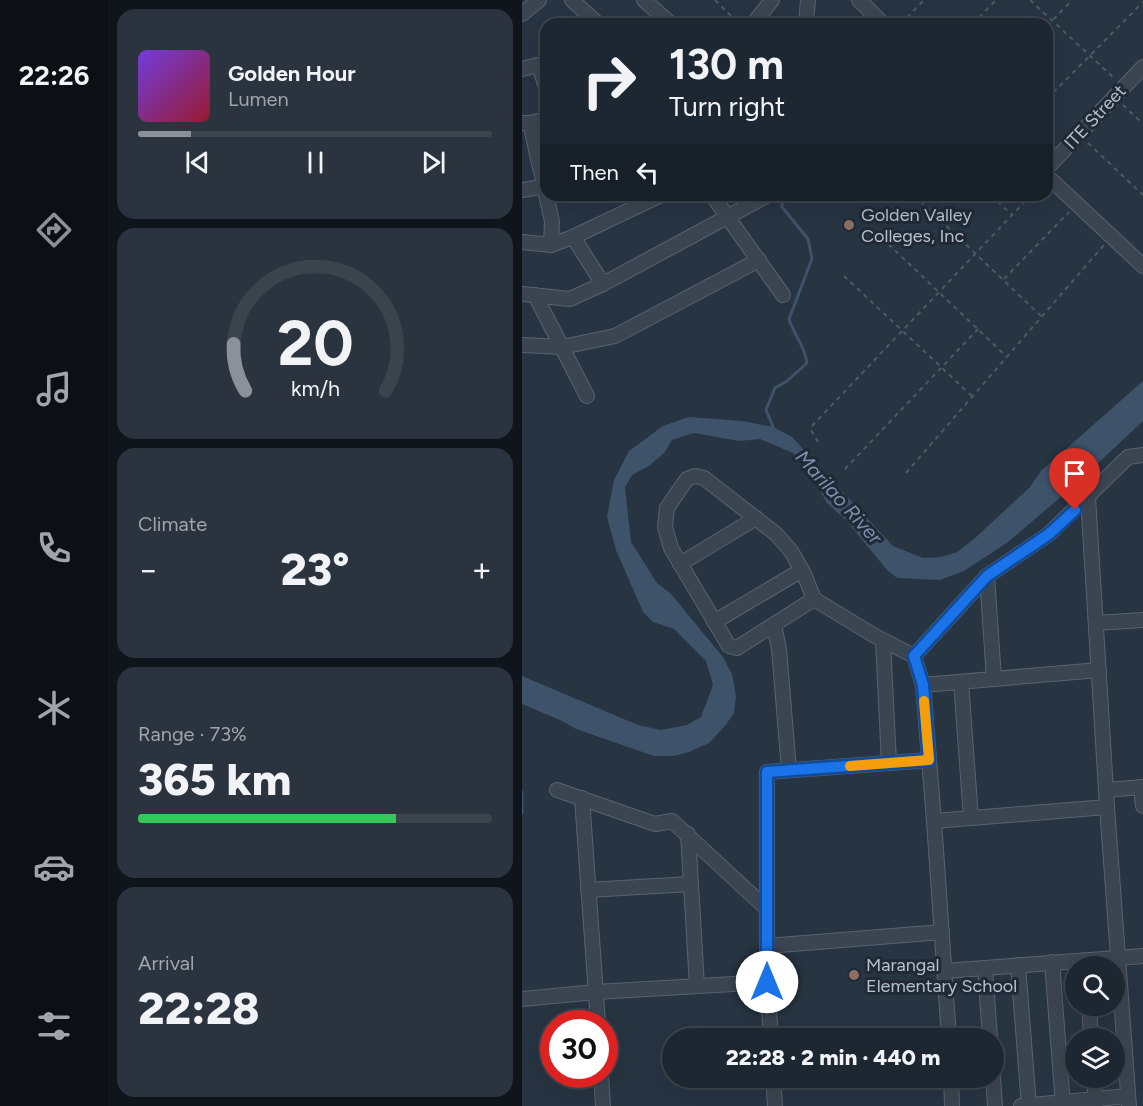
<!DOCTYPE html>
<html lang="en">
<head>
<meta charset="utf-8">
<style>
	body { margin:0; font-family:Figtree,sans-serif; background:#2a333e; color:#f1f3f6; height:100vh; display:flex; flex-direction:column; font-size:22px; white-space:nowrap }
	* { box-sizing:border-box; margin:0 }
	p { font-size:20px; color:#a0a5ac }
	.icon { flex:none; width:33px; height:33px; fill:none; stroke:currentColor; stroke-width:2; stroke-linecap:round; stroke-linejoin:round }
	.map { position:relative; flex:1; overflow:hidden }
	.panel { display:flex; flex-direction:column; gap:9px; padding:9px; background:#10151c; width:414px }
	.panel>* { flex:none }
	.guide { position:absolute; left:18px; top:18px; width:513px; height:183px; border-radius:18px; box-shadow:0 6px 24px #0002,0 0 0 2px #3b444d; background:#1d2732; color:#f1f3f6; overflow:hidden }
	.buttons { position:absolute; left:543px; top:956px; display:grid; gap:12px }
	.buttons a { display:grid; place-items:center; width:60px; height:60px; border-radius:50%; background:#1d2732; box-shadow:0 6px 24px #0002,0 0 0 2px #3b444d; font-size:30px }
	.speed { position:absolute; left:18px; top:1010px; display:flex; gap:12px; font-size:30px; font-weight:700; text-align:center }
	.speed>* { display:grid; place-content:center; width:78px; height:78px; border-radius:50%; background:#1d2732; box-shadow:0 6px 24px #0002,0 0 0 2px #3b444d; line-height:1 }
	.speed .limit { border:9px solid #d22; background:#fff; color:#111 }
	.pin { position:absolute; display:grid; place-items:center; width:51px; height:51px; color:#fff; margin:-62px -26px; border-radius:50% 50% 50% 0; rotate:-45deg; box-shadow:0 0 6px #0007 }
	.pin .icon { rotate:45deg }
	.me { position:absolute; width:66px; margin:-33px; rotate:0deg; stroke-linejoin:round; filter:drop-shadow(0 0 4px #0008) }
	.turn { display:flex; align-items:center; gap:21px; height:126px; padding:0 30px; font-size:27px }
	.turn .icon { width:78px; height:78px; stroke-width:2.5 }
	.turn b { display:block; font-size:42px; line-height:51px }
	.then { display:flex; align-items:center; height:57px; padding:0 30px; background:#0003; gap:12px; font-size:22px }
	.big { font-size:45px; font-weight:800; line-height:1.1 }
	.panel .card { flex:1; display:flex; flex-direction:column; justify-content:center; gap:9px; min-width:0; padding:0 21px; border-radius:18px; background:#2a333e }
	.panel .dial { align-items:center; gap:0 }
	.dial svg { height:156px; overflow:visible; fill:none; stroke:#3b444d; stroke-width:7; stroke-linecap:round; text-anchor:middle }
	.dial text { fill:#f1f3f6; stroke:none }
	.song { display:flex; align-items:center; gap:18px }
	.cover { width:72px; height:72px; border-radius:9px; background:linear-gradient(135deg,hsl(260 70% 55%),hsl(350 70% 35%)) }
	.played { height:6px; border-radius:3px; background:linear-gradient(90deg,#8c9099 15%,#3b444d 15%) }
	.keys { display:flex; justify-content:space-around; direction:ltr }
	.heat { display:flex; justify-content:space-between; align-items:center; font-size:33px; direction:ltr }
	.charge { height:9px; border-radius:4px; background:linear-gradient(90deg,#34c759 73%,#3b444d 0) }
	.trip { position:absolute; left:140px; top:1028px; width:342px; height:60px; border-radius:30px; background:#1d2732; box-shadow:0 6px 24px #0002,0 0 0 2px #3b444d; font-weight:800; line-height:60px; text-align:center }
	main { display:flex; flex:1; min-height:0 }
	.tabs { display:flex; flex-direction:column; width:108px; justify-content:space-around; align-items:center; background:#0c1014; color:#a0a5ac }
	.tabs .icon { width:42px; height:42px }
	.tabs .selected { color:#8c9099 }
	.tabs b { font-size:27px; color:#f1f3f6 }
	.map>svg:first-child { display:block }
	.water { fill:#3e526a }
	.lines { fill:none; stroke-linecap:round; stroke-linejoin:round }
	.stream { stroke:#3e526a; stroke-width:3 }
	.minor-casing { stroke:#59636f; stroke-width:16 }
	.path { stroke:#475d5f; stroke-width:2; stroke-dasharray:4.5 4.5; stroke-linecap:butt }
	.minor { stroke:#3b4551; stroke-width:14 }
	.route-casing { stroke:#114b97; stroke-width:15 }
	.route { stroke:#1a73e8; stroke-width:10 }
	.slow { stroke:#f59e0b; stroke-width:10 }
	.education-dot { fill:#8d6e63; stroke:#202a37; stroke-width:2 }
	.labels { text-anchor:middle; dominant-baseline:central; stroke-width:6; stroke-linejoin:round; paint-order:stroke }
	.street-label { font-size:18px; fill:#b8c0cb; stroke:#202a37 }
	.poi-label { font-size:18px; fill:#b8c0cb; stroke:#202a37; text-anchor:start }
	.water-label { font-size:20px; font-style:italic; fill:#7a92ad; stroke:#202a37 }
</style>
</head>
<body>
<main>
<nav class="tabs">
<b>22:26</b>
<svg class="icon selected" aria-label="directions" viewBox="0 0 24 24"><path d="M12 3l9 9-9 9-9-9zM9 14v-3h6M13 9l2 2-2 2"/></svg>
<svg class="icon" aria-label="music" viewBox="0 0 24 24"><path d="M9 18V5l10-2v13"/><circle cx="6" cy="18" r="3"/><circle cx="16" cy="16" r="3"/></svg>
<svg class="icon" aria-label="phone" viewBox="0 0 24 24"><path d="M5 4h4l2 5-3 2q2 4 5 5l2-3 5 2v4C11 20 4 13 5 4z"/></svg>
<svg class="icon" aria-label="climate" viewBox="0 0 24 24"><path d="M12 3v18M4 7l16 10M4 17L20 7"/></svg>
<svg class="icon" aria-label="car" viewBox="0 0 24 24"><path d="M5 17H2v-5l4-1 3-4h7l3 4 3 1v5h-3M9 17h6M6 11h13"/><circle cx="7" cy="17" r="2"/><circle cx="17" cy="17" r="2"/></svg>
<svg class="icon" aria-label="filters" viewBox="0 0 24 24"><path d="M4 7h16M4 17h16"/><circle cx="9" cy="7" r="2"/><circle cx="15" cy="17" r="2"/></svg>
</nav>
<section class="panel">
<div class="card">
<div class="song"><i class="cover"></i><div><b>Golden Hour</b><p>Lumen</p></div></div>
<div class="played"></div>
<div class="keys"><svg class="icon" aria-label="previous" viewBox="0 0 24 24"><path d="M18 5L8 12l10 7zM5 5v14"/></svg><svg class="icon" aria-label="pause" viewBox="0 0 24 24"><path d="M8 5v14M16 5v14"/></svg><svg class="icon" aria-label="next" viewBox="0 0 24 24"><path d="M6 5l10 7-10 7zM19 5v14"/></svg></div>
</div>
<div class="card dial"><svg viewBox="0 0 100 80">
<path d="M14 69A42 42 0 1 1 86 69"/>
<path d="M14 69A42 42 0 0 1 8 45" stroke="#8c9099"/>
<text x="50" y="56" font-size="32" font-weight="700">20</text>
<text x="50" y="72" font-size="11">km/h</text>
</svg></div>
<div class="card"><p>Climate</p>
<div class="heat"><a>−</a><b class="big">23°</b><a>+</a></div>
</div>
<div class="card"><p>Range · 73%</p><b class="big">365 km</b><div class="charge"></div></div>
<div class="card"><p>Arrival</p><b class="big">22:28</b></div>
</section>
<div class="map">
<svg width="621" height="1106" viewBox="0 0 621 1106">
	<rect width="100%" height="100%" fill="#273442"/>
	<polygon class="water" points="621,381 621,421 554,484 486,542 442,571 418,580 375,578 365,570 324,520 305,503 283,464 271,453 238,439 217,441 172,433 150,440 143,452 127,466 110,475 103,487 109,542 135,583 149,594 201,657 210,674 214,696 212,713 203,726 187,743 167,752 152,756 132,756 54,729 40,721 0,704 0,676 116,725 139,730 165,725 179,717 191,685 184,661 152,629 131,622 121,612 94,550 85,517 92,480 107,451 141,426 167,417 220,421 251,427 270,437 371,546 401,558 419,557 435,552 453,538 508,487 519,471"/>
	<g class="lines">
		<g class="stream">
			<path d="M 251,427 L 244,410 L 253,388 L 265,381 L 285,363 C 283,346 272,335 267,319 L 290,259 L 286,239 L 260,207 L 260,195"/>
			<polyline points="0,792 0,813"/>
		</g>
		<g class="minor-casing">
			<g id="minor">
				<polyline points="50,0 76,24"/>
				<polyline points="122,0 149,24"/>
				<polyline points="337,0 361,24"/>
				<polyline points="0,14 17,0"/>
				<polyline points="231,24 250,0"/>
				<polyline points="284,24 286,0"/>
				<polyline points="17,66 24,87"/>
				<polyline points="0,69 24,63"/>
				<polyline points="0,123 8,123 24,119"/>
				<polyline points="8,123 24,194"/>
				<polyline points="525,168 621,67"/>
				<polyline points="525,176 621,266"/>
				<polyline points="0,190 24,186"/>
				<polyline points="24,195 30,221 29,245"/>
				<polyline points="190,195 261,295"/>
				<polyline points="51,237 81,284"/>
				<polyline points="0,242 29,245 51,237 139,195"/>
				<polyline points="0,294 48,299 81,284 246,195"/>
				<polyline points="13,295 65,396"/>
				<polyline points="0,345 40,347 93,336 237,260"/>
				<polyline points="566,497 585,807 607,1106"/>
				<polyline points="158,564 234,518"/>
				<polyline points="465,576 472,679"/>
				<polyline points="292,599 215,648 207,646 149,548 143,527 145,508 158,489 165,479 173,476 182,478 254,534 269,551 282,574 292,599 353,636 392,656"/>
				<polyline points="192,622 280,570"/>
				<polyline points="574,623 621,620"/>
				<polyline points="252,625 257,649 267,770"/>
				<polyline points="361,641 367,763"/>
				<polyline points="392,656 401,685 412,821 427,1038"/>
				<polyline points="392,656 465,576 527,534 606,457 621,455"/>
				<polyline points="439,682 449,818"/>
				<polyline points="401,685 577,670"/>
				<polyline points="619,787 621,806"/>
				<polyline points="35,790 133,824 150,821 245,909"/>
				<polyline points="584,790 621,787"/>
				<polyline points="60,798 76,1023"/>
				<polyline points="412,821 585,807"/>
				<polyline points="166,834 175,986"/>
				<polyline points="66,890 168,884"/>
				<polyline points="245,946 420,932"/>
				<polyline points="530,962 541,1106"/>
				<polyline points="496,965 507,1106"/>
				<polyline points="463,968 468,1038"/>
				<polyline points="423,971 621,956"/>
				<polyline points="0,999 74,992 245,982"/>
				<polyline points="567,1005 569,1038"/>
				<polyline points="249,1038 245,982 245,772 407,760"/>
				<polyline points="79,1074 81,1106"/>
				<polyline points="251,1077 253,1106"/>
				<polyline points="429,1077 430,1106"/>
				<polyline points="471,1077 473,1106"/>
				<polyline points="572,1077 574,1106"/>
				<polyline points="499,1106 606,1096"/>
			</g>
		</g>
		<g class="path">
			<polyline points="193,0 217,24"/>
			<polyline points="508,0 593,79"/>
			<polyline points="379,24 402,0"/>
			<polyline points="451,24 474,0"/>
			<polyline points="525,26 550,0"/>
			<polyline points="525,99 621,2"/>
			<polyline points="601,105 621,124"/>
			<polyline points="566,143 621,195"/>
			<polyline points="392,195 520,317"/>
			<polyline points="469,195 490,215"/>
			<polyline points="360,238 485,357"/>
			<polyline points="322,276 451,397"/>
			<polyline points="482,279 547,212"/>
			<polyline points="296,442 289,430 290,426 509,195"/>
			<polyline points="323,469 456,329"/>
			<polyline points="384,473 582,245"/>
		</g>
		<use href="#minor" class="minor"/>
	</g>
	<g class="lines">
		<g class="route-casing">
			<polyline id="route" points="245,982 245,772 407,760 401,685 392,656 465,576 527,534 553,510"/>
		</g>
		<use href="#route" class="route"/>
		<polyline class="slow" points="328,766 407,760 402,701"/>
	</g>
	<g class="education-dot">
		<circle cx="327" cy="225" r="6"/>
		<circle cx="332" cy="975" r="6"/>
	</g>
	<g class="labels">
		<g class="street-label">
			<text transform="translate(573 117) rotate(-47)">ITE Street</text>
		</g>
		<g class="poi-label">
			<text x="339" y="215">Golden Valley<tspan x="339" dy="21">Colleges, Inc</tspan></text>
			<text x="344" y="965">Marangal<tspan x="344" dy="21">Elementary School</tspan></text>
		</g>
		<g class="water-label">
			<text transform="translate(317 497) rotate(48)">Marilao River</text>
		</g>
	</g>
</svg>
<div class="buttons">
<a><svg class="icon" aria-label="search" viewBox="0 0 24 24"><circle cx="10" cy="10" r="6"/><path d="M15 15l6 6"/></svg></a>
<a><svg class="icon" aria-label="layers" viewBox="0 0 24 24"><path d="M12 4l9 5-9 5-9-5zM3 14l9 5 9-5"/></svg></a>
</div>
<div class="speed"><div class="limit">30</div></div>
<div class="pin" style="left:553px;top:510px;background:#d93025"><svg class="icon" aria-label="arrive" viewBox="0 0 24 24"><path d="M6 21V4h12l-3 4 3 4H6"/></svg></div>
<svg class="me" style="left:245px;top:982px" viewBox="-20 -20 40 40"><circle r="19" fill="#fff"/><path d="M0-13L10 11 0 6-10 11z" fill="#1a73e8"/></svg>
<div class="trip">22:28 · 2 min · 440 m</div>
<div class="guide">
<div class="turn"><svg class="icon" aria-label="right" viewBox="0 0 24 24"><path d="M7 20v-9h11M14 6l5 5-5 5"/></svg><div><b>130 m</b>Turn right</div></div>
<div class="then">Then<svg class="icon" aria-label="left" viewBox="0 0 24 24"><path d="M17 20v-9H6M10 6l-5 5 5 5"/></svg></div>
</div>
</div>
</main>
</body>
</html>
